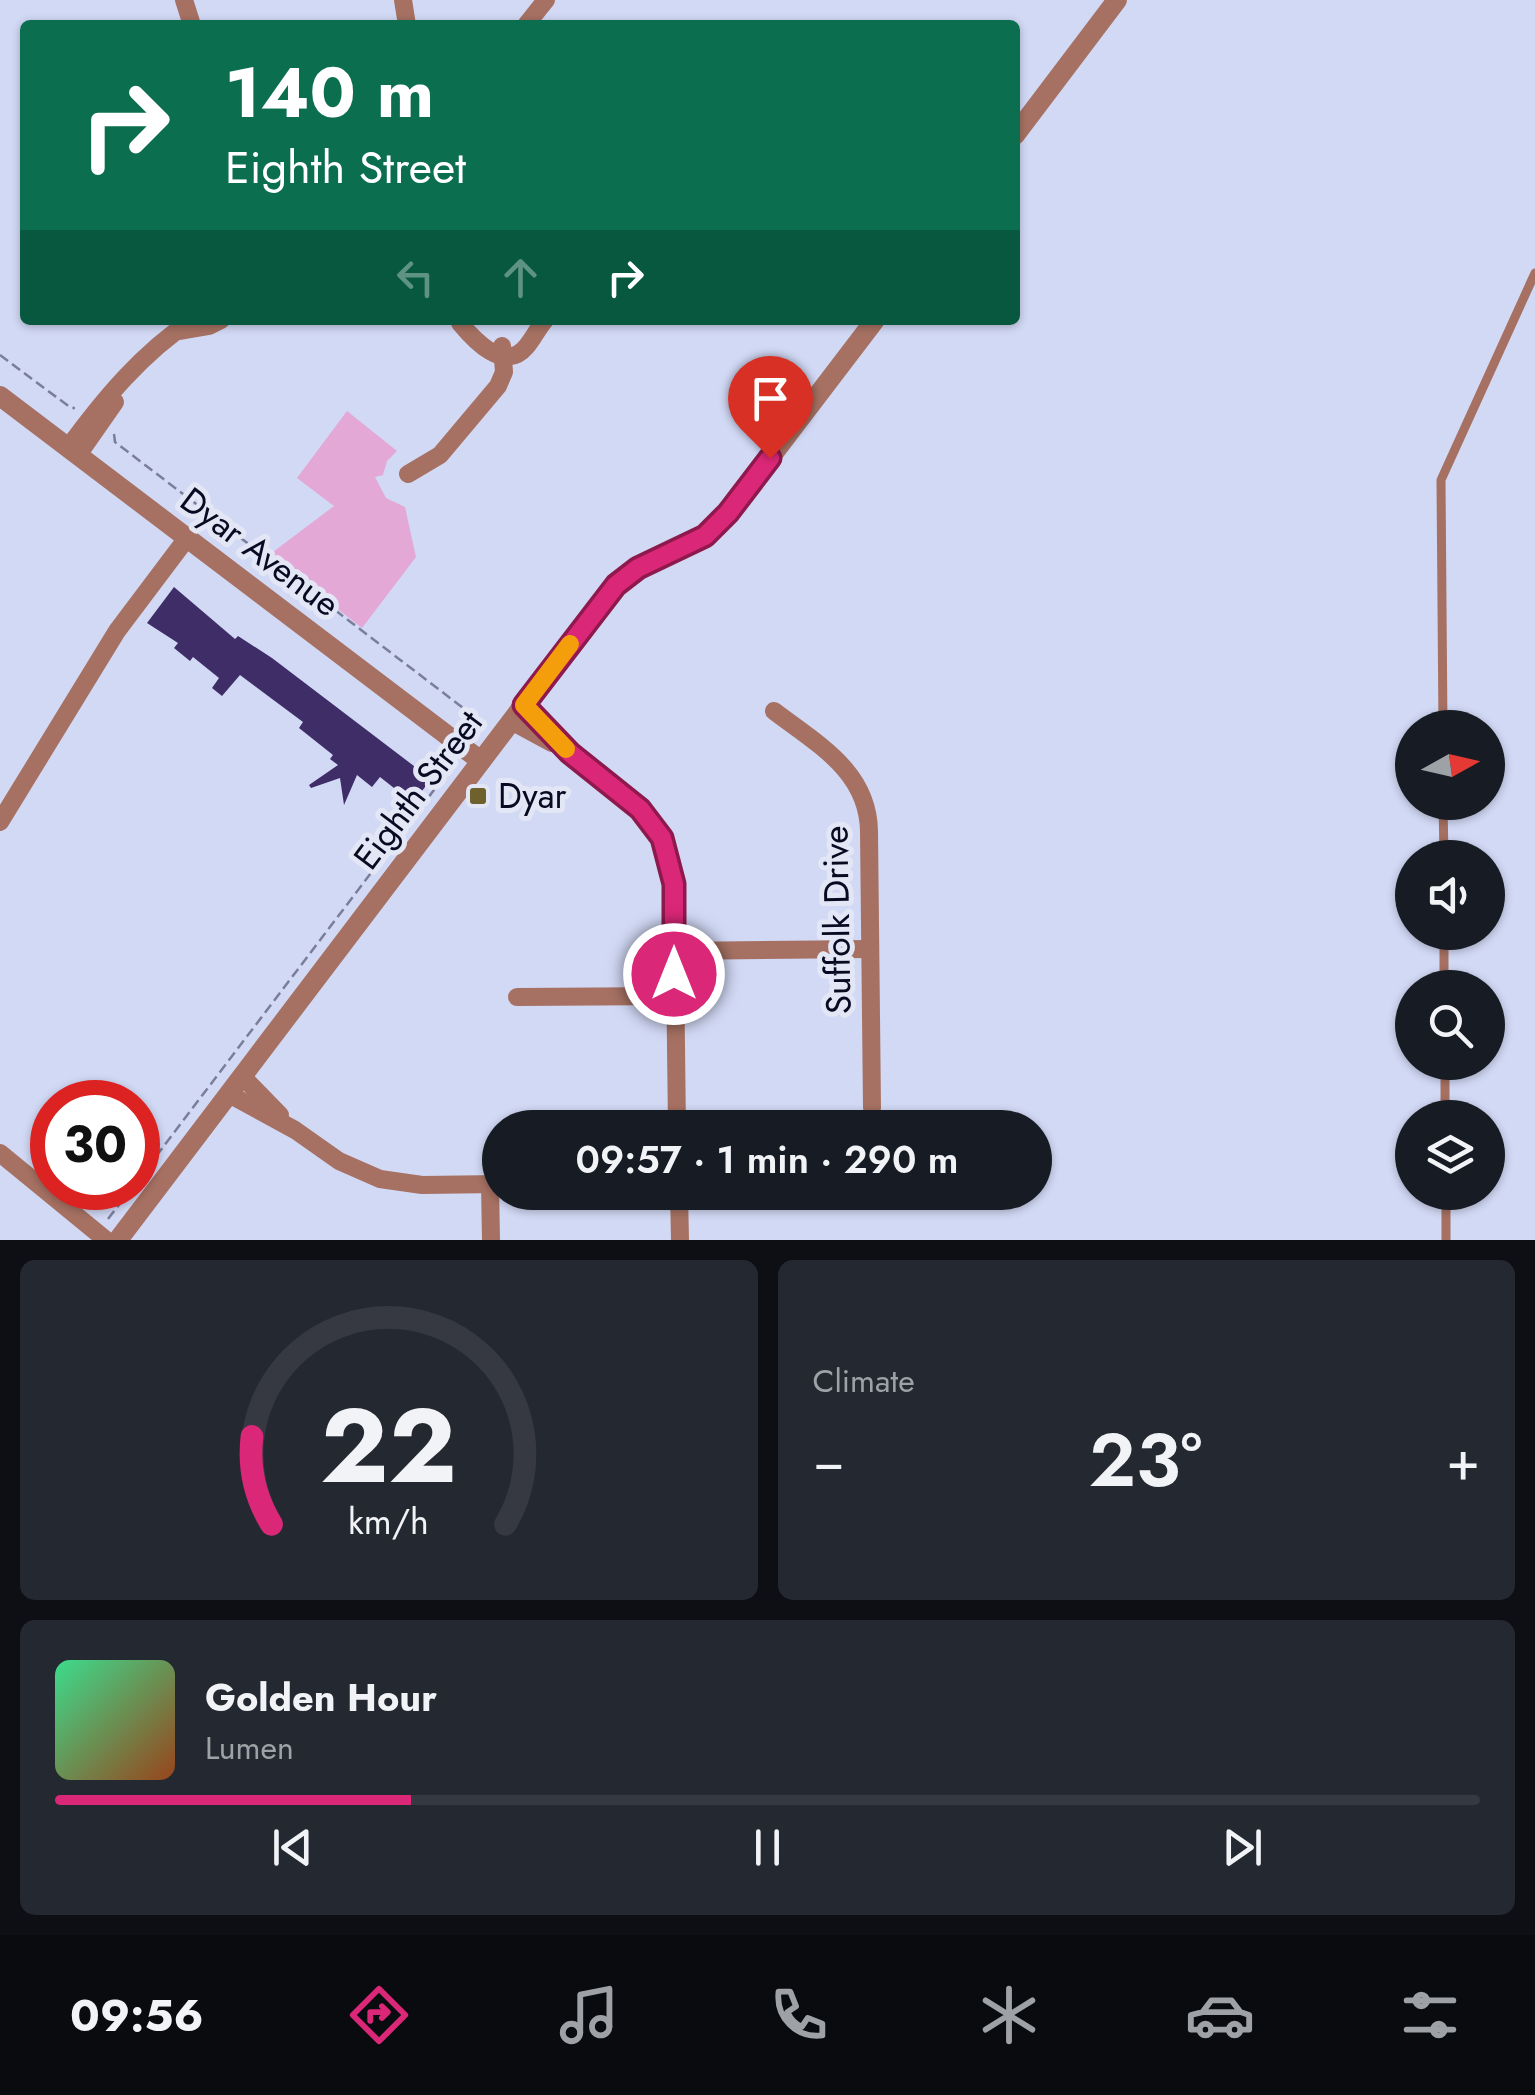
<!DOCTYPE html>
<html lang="en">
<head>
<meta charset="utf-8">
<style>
	body { margin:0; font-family:Jost,sans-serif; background:#242831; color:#f1f3f6; height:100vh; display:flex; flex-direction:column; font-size:38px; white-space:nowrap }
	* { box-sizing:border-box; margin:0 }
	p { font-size:32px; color:#9ea1a6 }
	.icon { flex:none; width:55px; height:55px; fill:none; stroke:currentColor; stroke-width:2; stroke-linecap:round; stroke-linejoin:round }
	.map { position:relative; height:1240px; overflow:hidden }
	.sheet { display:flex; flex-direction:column; gap:20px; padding:20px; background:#0d0f14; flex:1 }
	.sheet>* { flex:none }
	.guide { position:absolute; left:20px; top:20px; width:1000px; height:305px; border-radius:10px; box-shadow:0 2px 8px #0004; background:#0b6e4f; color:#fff; overflow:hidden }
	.needle { width:65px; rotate:82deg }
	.controls { position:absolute; left:1395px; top:710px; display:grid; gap:20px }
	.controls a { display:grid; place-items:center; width:110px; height:110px; border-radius:50%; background:#171b24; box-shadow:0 2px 8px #0004; font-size:50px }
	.speed { position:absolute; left:30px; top:1080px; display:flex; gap:20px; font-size:50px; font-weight:700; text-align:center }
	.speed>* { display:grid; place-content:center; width:130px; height:130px; border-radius:50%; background:#171b24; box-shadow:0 2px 8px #0004; line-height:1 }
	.speed .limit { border:15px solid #d22; background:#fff; color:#111 }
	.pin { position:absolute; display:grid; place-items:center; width:85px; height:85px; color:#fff; margin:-102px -42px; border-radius:50% 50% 50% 0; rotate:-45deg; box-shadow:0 0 10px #0007 }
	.pin .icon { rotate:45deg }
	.me { position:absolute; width:110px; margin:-55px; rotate:0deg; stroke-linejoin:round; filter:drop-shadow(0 0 8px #0008) }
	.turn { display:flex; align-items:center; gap:35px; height:210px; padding:0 40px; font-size:45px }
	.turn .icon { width:130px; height:130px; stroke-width:2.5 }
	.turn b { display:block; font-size:70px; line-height:85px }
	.lanes { display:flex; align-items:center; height:95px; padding:0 40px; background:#0003; justify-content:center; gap:50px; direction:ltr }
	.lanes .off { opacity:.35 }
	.big { font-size:75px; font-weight:600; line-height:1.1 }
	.sheet .tile { flex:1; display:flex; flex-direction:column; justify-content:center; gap:15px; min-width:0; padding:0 35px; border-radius:15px; background:#242831 }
	.sheet .dial { align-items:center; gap:0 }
	.dial svg { height:260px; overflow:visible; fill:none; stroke:#363941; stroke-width:7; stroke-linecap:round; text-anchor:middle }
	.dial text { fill:#f1f3f6; stroke:none }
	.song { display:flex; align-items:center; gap:30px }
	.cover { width:120px; height:120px; border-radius:15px; background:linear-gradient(135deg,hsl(150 70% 55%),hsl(20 70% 35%)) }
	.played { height:10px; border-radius:5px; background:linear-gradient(90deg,#db2777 25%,#363941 25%) }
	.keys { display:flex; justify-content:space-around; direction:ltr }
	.heat { display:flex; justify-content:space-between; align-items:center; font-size:55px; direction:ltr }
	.sheet .tiles { flex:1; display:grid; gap:20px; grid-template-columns:1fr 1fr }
	.tile:last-child { grid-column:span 2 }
	.trip { position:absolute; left:482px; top:1110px; width:570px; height:100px; border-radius:50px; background:#171b24; box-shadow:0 2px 8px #0004; font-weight:600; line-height:100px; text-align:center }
	.dock { display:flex; height:160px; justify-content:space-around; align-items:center; background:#090b0e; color:#9ea1a6 }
	.dock .icon { width:70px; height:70px }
	.dock .selected { color:#db2777 }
	.dock b { font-size:45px; color:#f1f3f6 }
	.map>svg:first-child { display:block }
	.green { fill:#e3a8d5 }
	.building { fill:#3f2d68 }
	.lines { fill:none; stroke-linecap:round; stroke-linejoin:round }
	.path { stroke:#7a7e98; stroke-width:2.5; stroke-dasharray:10 5; stroke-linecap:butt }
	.service { stroke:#a67163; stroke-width:9 }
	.minor { stroke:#a67163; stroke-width:18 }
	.tertiary { stroke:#a67163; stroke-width:20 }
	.route-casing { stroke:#8e194d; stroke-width:25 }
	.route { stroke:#db2777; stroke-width:18 }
	.slow { stroke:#f59e0b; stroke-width:18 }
	.poi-dot { fill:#6e612e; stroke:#e3e6f5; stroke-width:4 }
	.labels { text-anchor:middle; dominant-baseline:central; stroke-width:10; stroke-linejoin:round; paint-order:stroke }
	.street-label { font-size:35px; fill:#080a21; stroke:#e3e6f5 }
	.poi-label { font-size:35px; fill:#080a21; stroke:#e3e6f5; text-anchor:start }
</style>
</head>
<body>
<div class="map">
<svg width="1535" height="1240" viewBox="0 0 1535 1240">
	<rect width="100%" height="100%" fill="#d2d9f5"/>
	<polygon class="green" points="347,411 397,451 387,461 383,475 375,477 386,498 405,507 416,557 362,628 269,555 334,506 297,478"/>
	<polygon class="building" points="174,587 235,639 238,636 272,658 431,779 413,803 380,777 372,787 357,775 344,805 340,778 311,788 309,785 338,765 330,759 333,755 299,728 303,722 240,675 222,696 212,688 219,678 193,657 190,661 174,648 178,643 147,623"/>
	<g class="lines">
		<g class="path">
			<polyline points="0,355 71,408 75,408"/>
			<polyline points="114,434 115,442 475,717 468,726"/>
			<polyline points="138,1180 440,782 438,769 446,756"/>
			<polyline points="108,1219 132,1188"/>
		</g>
		<g class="service">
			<polyline points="1443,728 1441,480 1535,273"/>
			<polyline points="1443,802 1444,858"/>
			<polyline points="1444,932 1444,988"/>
			<polyline points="1445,1062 1445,1118"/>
			<polyline points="1446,1192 1446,1240"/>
		</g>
		<g class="minor">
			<polyline points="184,0 192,25"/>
			<polyline points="403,0 407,25"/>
			<polyline points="526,25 546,0"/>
			<path d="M 460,323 C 474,340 504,373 526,347 C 533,339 538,328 545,320"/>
			<polyline points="180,331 209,326 221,320"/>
			<path d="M 68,448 C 103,400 142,353 192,320"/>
			<polyline points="78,455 115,402"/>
			<polyline points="408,474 440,455 498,386 504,372 502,346"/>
			<path d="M 524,705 C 540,722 555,741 573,755 C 622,796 665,815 674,884 L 677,1128"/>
			<path d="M 774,711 C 817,744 868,771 869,831 L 872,1108"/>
			<polyline points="511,721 552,743"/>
			<polyline points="0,822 117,631 187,538"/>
			<polyline points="674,951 870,949"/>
			<polyline points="517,997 675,996"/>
			<polyline points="242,1076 280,1115"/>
			<polyline points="229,1094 295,1130 339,1161 380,1179 422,1185 500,1184"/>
			<polyline points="0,1153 106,1240"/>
			<polyline points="490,1184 491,1240"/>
			<polyline points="679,1192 680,1240"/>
		</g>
		<g class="tertiary">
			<polyline points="1015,135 1117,0"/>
			<polyline points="0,396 481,761"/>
			<path d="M 118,1240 L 604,599 C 639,558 679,558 718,526 L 875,320"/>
		</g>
	</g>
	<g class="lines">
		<g class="route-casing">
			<polyline id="route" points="674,974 674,884 662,838 640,809 570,753 524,705 616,585 638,568 705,536 728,513 770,458"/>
		</g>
		<use href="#route" class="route"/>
		<polyline class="slow" points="566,749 524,705 570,644"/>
	</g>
	<rect class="poi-dot" x="468" y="786" width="20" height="20" rx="5"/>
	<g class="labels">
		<g class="street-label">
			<text transform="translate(260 552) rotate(37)">Dyar Avenue</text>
			<text transform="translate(418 790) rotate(-53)">Eighth Street</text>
			<text transform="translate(837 920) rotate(-91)">Suffolk Drive</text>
		</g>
		<g class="poi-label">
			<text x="498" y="796">Dyar</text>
		</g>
	</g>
</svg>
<div class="controls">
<a><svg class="needle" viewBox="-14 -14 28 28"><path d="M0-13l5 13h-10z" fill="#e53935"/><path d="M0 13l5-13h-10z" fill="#9ea1a6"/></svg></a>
<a><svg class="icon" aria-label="sound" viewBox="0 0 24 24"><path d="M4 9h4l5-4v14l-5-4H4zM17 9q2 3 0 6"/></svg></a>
<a><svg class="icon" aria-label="search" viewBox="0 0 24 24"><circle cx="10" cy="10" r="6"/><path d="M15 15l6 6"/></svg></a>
<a><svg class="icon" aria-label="layers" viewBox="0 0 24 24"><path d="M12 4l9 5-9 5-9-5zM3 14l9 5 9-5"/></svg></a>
</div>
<div class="speed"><div class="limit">30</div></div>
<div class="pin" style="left:770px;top:458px;background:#d93025"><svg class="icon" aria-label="arrive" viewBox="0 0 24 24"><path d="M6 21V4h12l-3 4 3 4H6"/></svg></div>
<svg class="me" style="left:674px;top:974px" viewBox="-20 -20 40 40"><circle r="17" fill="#db2777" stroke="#fff" stroke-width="3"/><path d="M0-11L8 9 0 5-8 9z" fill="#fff"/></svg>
<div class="trip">09:57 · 1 min · 290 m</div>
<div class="guide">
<div class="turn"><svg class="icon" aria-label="right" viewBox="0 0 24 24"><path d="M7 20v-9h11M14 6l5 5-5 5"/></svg><div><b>140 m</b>Eighth Street</div></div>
<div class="lanes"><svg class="icon off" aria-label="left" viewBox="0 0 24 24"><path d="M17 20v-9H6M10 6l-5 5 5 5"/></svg><svg class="icon off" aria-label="ahead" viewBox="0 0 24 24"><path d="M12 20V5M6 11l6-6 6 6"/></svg><svg class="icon" aria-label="right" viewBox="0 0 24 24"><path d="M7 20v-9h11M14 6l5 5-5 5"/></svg></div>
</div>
</div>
<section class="sheet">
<div class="tiles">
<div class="tile dial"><svg viewBox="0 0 100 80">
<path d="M14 69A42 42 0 1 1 86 69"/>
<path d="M14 69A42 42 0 0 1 8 42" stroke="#db2777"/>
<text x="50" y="56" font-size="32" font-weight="700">22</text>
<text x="50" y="72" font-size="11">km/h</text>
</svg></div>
<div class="tile"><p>Climate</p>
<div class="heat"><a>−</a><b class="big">23°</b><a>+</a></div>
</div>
<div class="tile">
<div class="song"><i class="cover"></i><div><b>Golden Hour</b><p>Lumen</p></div></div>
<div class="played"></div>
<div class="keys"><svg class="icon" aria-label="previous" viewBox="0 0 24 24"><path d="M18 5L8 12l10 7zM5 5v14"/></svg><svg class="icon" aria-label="pause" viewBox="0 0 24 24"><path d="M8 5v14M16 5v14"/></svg><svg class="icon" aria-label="next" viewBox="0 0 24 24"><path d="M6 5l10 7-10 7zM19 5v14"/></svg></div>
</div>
</div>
</section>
<nav class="dock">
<b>09:56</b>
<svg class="icon selected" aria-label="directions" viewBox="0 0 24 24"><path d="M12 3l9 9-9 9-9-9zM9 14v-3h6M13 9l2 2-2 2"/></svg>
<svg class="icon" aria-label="music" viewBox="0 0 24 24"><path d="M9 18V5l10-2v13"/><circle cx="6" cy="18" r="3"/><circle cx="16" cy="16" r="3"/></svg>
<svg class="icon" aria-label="phone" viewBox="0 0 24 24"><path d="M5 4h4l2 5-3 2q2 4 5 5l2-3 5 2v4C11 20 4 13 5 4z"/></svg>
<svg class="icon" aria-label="climate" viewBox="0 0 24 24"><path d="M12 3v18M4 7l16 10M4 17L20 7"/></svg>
<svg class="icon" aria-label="car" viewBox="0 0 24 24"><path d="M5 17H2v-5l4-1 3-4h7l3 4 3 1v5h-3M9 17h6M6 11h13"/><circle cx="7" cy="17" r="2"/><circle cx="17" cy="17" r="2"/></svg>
<svg class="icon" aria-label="filters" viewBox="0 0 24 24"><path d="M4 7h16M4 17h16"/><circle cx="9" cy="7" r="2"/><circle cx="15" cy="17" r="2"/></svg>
</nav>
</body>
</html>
